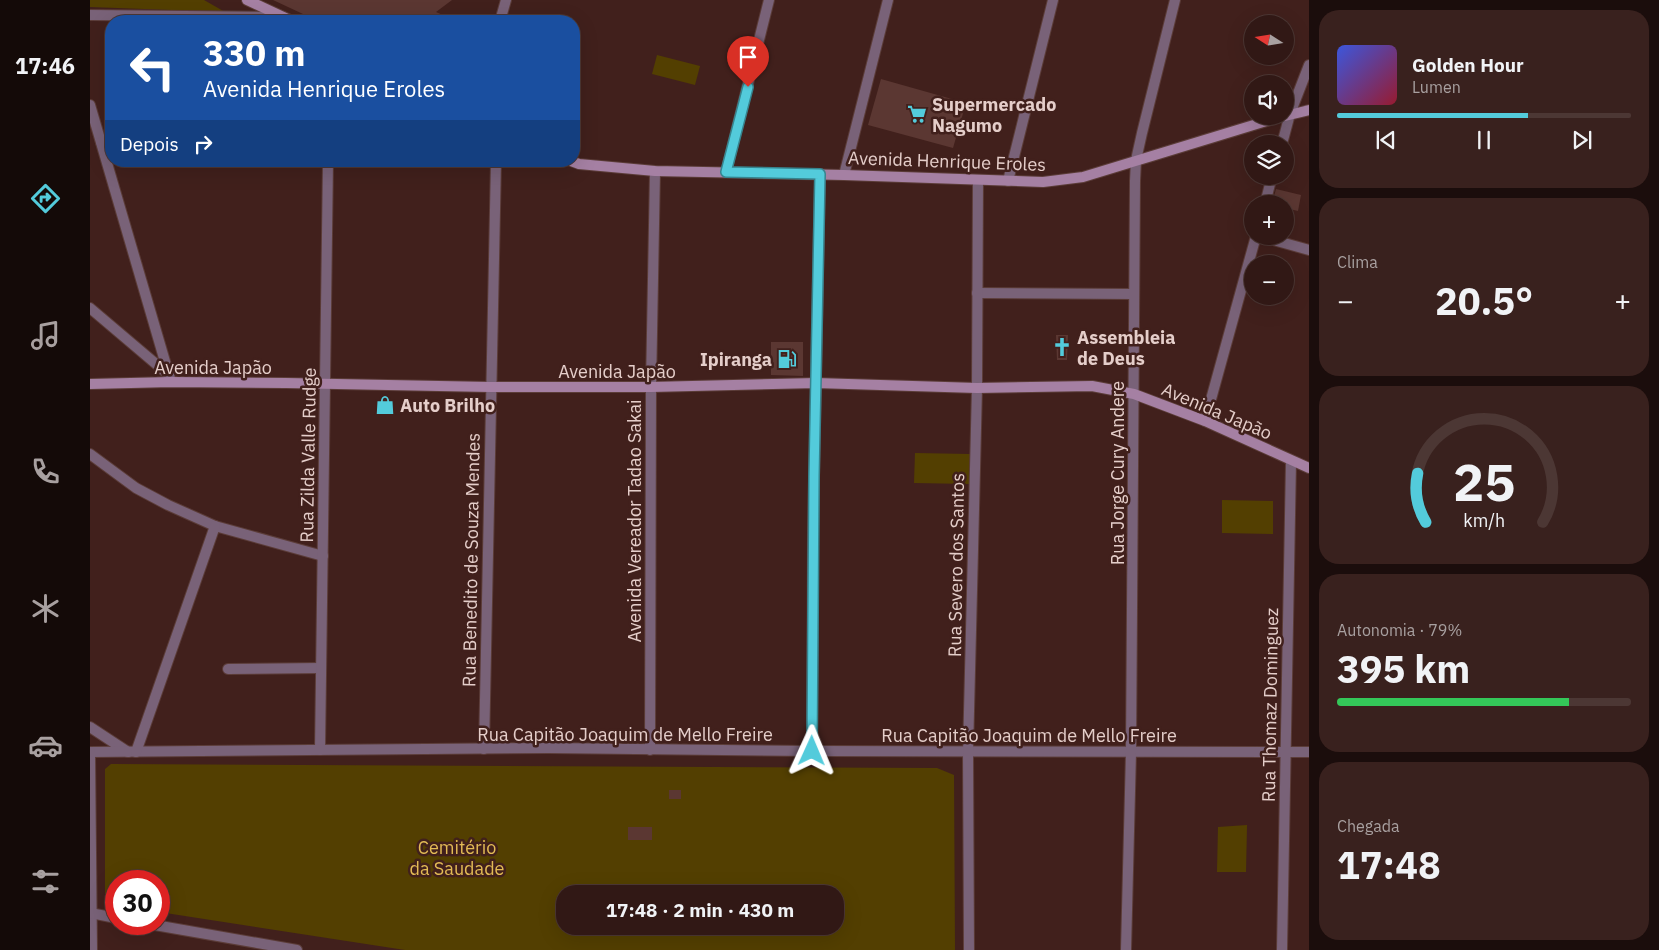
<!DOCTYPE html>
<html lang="pt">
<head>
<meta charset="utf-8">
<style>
	body { margin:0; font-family:"IBM Plex Sans",sans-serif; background:#39211e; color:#f1f3f6; height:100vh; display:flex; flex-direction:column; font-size:19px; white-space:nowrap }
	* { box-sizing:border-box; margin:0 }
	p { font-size:16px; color:#a8a0a0 }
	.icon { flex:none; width:28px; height:28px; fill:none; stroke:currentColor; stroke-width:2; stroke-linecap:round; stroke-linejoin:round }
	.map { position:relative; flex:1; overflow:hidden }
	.panel { display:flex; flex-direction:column; gap:10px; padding:10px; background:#1b0d0c; width:350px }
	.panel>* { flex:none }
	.banner { position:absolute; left:15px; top:15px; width:475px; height:152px; border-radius:20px; box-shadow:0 5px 20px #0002,0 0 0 1px #4c3734; background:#1a4fa0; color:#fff; overflow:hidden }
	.needle { width:32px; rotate:282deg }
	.fabs { position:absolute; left:1154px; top:15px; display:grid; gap:10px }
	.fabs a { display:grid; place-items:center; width:50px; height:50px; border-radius:50%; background:#311815; box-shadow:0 5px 20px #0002,0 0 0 1px #4c3734; font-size:25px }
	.speed { position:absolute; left:15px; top:870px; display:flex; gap:10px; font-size:25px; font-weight:700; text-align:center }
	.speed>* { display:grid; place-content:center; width:65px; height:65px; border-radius:50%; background:#311815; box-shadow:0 5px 20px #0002,0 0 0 1px #4c3734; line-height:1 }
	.speed .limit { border:8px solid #d22; background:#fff; color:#111 }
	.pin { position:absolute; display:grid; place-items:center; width:42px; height:42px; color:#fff; margin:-51px -21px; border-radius:50% 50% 50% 0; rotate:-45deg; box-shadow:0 0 5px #0007 }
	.pin .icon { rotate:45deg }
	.me { position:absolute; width:55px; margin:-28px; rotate:1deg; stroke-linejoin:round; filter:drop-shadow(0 0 4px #0008) }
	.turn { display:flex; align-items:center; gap:18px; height:105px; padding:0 15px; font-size:22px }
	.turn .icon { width:65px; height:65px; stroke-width:2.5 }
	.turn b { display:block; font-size:35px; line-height:42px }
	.then { display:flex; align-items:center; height:48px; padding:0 15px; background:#0003; gap:10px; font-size:19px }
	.big { font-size:38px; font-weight:700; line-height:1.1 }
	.panel .widget { flex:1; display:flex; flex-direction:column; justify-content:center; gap:8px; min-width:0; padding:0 18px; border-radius:20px; background:#39211e }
	.panel .dial { align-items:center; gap:0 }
	.dial svg { height:130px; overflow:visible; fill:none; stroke:#4c3734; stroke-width:7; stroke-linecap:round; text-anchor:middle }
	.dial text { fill:#f1f3f6; stroke:none }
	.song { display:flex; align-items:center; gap:15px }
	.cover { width:60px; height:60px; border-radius:8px; background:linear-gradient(135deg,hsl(230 70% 55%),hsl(350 70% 35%)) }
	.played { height:5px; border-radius:2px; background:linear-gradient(90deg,#53cbdb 65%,#4c3734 65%) }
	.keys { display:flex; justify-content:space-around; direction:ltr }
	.heat { display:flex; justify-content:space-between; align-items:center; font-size:28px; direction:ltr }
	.charge { height:8px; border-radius:4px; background:linear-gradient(90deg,#34c759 79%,#4c3734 0) }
	.trip { position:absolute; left:466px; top:885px; width:288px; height:50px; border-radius:20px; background:#311815; box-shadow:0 5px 20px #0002,0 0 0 1px #4c3734; font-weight:700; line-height:50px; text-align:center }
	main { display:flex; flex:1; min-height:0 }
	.menu { display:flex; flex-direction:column; width:90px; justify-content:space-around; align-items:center; background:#140a08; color:#a8a0a0 }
	.menu .icon { width:35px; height:35px }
	.menu .active { color:#53cbdb }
	.menu b { font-size:22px; color:#f1f3f6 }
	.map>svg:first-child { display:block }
	.green { fill:#533f01; fill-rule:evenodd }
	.building { fill:#5b3732 }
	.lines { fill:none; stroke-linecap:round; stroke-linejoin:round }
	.minor-casing { stroke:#5b3c38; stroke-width:12 }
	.secondary-casing { stroke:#5b3c38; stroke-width:12 }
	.minor { stroke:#796278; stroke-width:10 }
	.secondary { stroke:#a580a3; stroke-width:10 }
	.route-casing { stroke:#36848e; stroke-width:12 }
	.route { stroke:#53cbdb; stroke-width:9 }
	.labels { text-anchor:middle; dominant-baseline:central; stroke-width:5; stroke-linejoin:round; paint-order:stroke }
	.poi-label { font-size:18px; font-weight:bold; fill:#e5ceca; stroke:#41201c; text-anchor:start }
	.street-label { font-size:18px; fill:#e5ceca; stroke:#41201c }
	.park-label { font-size:18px; fill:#e3bb55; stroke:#41201c }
</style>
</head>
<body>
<main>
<nav class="menu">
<b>17:46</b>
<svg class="icon active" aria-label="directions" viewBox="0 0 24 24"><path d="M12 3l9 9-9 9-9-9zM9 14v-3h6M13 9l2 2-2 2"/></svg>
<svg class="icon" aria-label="music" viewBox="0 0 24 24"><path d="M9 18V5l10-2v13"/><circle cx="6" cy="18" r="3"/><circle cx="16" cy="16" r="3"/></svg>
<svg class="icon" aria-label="phone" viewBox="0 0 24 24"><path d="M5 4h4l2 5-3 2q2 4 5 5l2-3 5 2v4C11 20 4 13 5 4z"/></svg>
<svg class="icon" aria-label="climate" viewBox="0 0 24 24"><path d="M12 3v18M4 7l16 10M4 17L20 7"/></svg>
<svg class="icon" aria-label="car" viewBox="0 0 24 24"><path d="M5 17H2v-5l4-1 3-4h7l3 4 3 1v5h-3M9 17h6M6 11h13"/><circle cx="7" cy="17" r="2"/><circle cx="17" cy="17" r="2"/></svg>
<svg class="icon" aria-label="filters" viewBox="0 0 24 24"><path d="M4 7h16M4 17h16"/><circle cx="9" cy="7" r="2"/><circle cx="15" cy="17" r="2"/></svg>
</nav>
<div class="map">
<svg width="1219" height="950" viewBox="0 0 1219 950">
	<rect width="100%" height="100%" fill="#41201c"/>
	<g class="green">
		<polygon points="0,0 114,0 135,12 0,7"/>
		<polygon points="567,55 610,66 605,85 562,74"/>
		<polygon points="825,453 880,454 879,484 824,483"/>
		<polygon points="1132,500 1183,501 1183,534 1132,533"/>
		<path d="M 21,764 L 847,768 L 864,775 L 865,950 L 315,950 L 69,912 L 69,881 L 26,881 L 26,906 L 15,901 L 15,769 ZM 475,894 L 745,894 L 745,926 L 475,926 Z"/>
		<polygon points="1157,825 1156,872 1127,872 1128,827"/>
	</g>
	<g class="building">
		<polygon points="183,0 362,0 346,12 367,21 228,21"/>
		<polygon points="791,79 876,103 863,148 778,125"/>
		<polygon points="1186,189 1211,195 1208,211 1195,208 1195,204 1182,204"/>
		<polygon points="966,335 978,335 977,360 967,360"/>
		<polygon points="681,342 713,342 713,376 681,375"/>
		<rect x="579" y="790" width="12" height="9"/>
		<rect x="538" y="827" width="24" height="13"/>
	</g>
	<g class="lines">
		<g class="minor-casing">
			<g id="minor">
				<polyline points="0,15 193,17"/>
				<polyline points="410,21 416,0"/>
				<polyline points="0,105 81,382"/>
				<polyline points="11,142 21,142"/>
				<polyline points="1192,144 1200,114 1219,65"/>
				<polyline points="636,172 679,0"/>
				<polyline points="754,175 798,0"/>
				<polyline points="918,181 963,0"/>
				<polyline points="1175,204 1182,176"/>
				<polyline points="1169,236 1219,250"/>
				<polyline points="887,293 1044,294"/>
				<polyline points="0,308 79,375"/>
				<polyline points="1115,421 1166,236"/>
				<polyline points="0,454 46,488 78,505 125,526 233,556"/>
				<polyline points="138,669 231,668"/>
				<polyline points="0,727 38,752"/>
				<polyline points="394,749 406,161"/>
				<polyline points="230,750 238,161"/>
				<polyline points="560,750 561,387 565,171"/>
				<polyline points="722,751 723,531 730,174"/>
				<polyline points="0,752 459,748 722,751 1219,752"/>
				<polyline points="0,752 2,950"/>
				<polyline points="46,752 125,526"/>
				<polyline points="0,913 26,918"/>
				<polyline points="59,924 207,950"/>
				<polyline points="879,950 878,752 887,388 888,180"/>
				<polyline points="1036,950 1041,752 1045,181 1046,160 1052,133 1085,0"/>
				<polyline points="1192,950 1201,461"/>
			</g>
		</g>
		<g class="secondary-casing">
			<g id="secondary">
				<polyline points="157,0 202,21"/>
				<polyline points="1195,116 1219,110"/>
				<polyline points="481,161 489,164 565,171 754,175 953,182 993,177 1193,116"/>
				<polyline points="0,384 81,382 196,383 400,387 561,387 726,383 887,388 1002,386 1044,394 1115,421 1219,468"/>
			</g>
		</g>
		<use href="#minor" class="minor"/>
		<use href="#secondary" class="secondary"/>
	</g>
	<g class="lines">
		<g class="route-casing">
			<polyline id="route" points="658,87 636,172 730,174 724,476 722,751"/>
		</g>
		<use href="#route" class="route"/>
	</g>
	<defs>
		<g id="supermarket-bare" transform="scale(1.5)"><path d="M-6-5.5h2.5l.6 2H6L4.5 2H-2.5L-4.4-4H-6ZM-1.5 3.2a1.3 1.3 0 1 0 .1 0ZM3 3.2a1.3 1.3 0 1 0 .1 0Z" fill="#53cbdb" stroke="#41201c" stroke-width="2.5" paint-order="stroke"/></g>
		<g id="church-bare" transform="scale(1.5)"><path d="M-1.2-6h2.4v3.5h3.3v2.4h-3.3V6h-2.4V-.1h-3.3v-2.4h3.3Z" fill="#53cbdb" stroke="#41201c" stroke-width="2.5" paint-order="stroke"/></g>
		<g id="fuel-bare" transform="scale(1.5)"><path d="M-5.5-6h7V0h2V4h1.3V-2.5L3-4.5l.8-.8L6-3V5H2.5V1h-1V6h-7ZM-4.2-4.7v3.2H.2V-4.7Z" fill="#53cbdb" stroke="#41201c" stroke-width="2.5" paint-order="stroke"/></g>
		<g id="shop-bare" transform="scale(1.5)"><path d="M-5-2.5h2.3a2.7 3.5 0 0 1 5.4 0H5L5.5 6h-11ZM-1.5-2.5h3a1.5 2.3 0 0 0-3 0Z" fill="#53cbdb" stroke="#41201c" stroke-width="2.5" paint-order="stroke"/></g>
	</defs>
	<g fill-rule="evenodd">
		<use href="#supermarket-bare" x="827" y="114"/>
		<use href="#church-bare" x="972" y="347"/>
		<use href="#fuel-bare" x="697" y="359"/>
		<use href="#shop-bare" x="295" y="405"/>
	</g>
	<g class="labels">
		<g class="poi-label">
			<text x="842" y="104">Supermercado<tspan x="842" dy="21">Nagumo</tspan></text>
			<text x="987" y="337">Assembleia<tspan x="987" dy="21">de Deus</tspan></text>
			<text x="682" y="359" text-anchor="end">Ipiranga</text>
			<text x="310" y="405">Auto Brilho</text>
		</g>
		<g class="street-label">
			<text transform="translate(857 161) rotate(2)">Avenida Henrique Eroles</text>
			<text x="123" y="367">Avenida Japão</text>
			<text x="527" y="371">Avenida Japão</text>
			<text transform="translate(1127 411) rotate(23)">Avenida Japão</text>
			<text transform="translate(218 455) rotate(-89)">Rua Zilda Valle Rudge</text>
			<text transform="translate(1027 473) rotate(-90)">Rua Jorge Cury Andere</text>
			<text transform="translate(544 521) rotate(-90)">Avenida Vereador Tadao Sakai</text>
			<text transform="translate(381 560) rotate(-89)">Rua Benedito de Souza Mendes</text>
			<text transform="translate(866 565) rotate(-89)">Rua Severo dos Santos</text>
			<text transform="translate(1180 705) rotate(-89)">Rua Thomaz Dominguez</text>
			<text x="535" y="734">Rua Capitão Joaquim de Mello Freire</text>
			<text x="939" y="735">Rua Capitão Joaquim de Mello Freire</text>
		</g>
		<g class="park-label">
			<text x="367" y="847">Cemitério<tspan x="367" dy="21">da Saudade</tspan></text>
		</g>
	</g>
</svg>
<div class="fabs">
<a><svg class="needle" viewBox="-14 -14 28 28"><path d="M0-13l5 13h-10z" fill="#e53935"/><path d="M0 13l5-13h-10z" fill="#a8a0a0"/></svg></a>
<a><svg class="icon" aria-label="sound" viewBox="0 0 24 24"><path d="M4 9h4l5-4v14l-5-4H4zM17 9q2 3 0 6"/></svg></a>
<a><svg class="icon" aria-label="layers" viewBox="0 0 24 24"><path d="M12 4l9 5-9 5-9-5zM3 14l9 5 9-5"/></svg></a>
<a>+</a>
<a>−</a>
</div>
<div class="speed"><div class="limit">30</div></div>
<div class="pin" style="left:658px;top:87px;background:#d93025"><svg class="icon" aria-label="arrive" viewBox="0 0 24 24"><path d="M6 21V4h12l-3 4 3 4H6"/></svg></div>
<svg class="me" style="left:722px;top:751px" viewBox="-20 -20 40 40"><path d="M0-17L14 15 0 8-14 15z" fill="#53cbdb" stroke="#fff" stroke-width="4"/></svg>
<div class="trip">17:48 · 2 min · 430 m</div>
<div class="banner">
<div class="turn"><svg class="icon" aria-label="left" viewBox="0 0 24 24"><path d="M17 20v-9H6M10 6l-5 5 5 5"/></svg><div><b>330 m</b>Avenida Henrique Eroles</div></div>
<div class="then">Depois<svg class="icon" aria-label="right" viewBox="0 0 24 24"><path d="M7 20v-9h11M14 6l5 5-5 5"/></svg></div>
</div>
</div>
<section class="panel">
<div class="widget">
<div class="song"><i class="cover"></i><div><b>Golden Hour</b><p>Lumen</p></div></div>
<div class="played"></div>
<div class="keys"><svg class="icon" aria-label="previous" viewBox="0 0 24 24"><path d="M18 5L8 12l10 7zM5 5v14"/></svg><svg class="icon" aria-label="pause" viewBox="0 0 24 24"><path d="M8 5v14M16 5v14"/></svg><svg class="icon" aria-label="next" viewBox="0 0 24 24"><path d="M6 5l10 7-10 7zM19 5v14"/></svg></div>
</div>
<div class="widget"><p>Clima</p>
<div class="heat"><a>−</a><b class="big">20.5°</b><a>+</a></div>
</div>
<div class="widget dial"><svg viewBox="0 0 100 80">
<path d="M14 69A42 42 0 1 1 86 69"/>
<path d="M14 69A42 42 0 0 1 9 39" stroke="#53cbdb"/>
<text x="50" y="56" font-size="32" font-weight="700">25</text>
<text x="50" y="72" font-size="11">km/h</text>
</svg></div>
<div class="widget"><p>Autonomia · 79%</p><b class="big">395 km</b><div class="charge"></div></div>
<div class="widget"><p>Chegada</p><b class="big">17:48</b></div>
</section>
</main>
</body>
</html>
